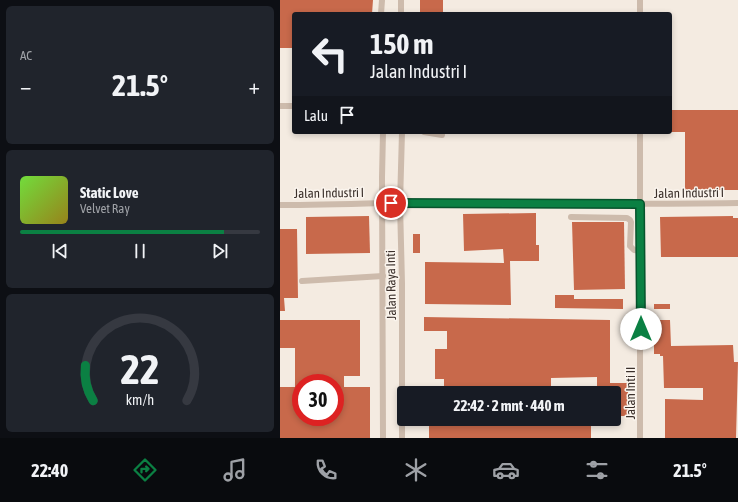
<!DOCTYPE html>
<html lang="id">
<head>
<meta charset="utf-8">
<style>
	body { margin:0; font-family:"Asap Condensed",sans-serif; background:#20242c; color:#f1f3f6; height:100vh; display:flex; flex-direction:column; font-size:15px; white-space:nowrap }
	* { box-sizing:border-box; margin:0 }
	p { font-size:13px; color:#9ea1a6 }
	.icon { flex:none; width:22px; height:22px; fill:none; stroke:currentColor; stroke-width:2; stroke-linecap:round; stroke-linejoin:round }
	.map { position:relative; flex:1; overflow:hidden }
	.details { display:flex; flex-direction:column; gap:6px; padding:6px; background:#0d0f14; width:280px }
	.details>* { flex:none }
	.banner { position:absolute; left:12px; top:12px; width:380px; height:122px; border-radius:4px; box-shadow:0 2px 6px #0003; background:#171b24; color:#f1f3f6; overflow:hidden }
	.speed { position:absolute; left:12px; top:374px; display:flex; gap:8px; font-size:20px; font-weight:700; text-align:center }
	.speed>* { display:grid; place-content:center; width:52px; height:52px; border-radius:50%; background:#171b24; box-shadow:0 2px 6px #0003; line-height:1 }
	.speed .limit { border:6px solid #d22; background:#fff; color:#111 }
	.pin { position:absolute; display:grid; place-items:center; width:34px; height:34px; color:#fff; margin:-17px; border:2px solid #fff; border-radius:50%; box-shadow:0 1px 4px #0007 }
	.me { position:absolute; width:44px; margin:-22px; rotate:0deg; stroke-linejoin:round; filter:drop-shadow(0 0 3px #0008) }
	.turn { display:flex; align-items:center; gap:14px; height:84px; padding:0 12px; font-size:18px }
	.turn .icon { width:52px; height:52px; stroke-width:2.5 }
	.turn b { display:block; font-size:28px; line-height:34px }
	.then { display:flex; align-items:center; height:38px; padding:0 12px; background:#0003; gap:8px; font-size:15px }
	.big { font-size:30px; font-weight:700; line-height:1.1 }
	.details .tile { flex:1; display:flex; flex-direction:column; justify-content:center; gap:6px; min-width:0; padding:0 14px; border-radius:6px; background:#20242c }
	.details .dial { align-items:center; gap:0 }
	.dial svg { height:104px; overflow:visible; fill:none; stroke:#363941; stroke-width:7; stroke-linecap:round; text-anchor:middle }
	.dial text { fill:#f1f3f6; stroke:none }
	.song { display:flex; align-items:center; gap:12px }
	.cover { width:48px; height:48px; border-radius:6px; background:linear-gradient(135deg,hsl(100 70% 55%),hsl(50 70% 35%)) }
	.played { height:4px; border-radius:2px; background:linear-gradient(90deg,#0b8043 85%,#363941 85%) }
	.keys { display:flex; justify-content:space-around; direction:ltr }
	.heat { display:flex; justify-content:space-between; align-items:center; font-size:22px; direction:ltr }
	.trip { position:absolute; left:117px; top:386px; width:224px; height:40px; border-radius:4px; background:#171b24; box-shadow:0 2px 6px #0003; font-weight:700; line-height:40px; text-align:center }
	.tab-bar { display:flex; height:64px; justify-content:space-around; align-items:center; background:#090b0e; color:#9ea1a6 }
	.tab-bar .icon { width:28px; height:28px }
	.tab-bar .active { color:#0b8043 }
	.tab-bar b { font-size:18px; color:#f1f3f6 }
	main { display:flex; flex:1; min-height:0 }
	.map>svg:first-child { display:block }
	.building { fill:#c8694b; fill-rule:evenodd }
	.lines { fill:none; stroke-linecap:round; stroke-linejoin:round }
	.minor { stroke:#cdbbac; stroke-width:6 }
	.route-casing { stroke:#07532c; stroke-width:10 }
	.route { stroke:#0b8043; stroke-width:7 }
	.labels { text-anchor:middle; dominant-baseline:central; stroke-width:3; stroke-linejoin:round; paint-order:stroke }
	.street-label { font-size:13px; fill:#3b302b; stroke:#fbf5ee }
</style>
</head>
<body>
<main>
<section class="details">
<div class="tile"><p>AC</p>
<div class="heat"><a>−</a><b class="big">21.5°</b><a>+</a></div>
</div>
<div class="tile">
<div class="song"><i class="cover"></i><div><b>Static Love</b><p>Velvet Ray</p></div></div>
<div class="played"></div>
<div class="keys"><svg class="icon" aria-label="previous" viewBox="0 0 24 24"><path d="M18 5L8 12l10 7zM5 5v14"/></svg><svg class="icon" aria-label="pause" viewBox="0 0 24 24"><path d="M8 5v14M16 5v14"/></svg><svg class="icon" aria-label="next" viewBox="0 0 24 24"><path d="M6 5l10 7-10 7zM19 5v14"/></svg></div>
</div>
<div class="tile dial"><svg viewBox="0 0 100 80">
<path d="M14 69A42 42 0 1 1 86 69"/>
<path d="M14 69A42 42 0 0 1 8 42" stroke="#0b8043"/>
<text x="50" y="56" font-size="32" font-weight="700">22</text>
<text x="50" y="72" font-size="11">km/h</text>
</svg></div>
</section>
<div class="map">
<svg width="458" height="438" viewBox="0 0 458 438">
	<rect width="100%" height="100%" fill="#f4ebe1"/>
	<g class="building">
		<polygon points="0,0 93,0 92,14 14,14 14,48 0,48"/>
		<rect x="140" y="0" width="23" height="14"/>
		<polygon points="390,110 458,110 458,190 405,190 405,132 390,132"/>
		<polygon points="256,213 256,245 259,245 259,261 230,261 231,305 145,304 145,262 224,263 223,249 184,251 183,214"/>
		<polygon points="89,216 90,253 26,254 26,217"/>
		<polygon points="453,216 453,218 458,218 458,257 381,257 380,217"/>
		<polygon points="292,222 344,222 345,289 294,290"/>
		<polygon points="0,229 17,229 18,298 4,298 5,311 0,311"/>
		<rect x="133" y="234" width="7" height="19"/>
		<polygon points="275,295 294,295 294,299 343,299 343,309 275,308"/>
		<rect x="374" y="304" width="16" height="5"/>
		<polygon points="144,317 330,320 330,383 348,383 348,416 334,416 334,393 317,393 317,377 271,378 271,393 164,393 164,379 155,379 155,349 167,349 167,331 144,331"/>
		<path d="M 0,320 L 80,320 L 80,376 L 64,376 L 64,387 L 90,387 L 90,438 L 0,438 L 0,387 L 15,387 L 15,348 L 0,348 ZM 21,382 L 55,382 L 55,417 L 21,417 Z"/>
		<polygon points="374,320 390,320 391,346 453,345 454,362 458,362 456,438 385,438 385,399 423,400 423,388 384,388 383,356 380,356 380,354 374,354"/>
		<polygon points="165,419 311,419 311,438 149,438 149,424 165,424"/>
	</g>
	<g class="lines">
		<g class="minor">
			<polyline points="360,0 360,14"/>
			<polyline points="101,14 102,0"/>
			<polyline points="121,14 121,0"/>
			<polyline points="0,106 14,106"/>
			<polyline points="103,132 102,177 103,438"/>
			<polyline points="122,132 120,204 122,283 122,438"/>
			<polyline points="144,132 162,135"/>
			<path d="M 0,205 C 34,205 69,204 103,203 C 221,203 340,205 458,203"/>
			<polyline points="291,217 347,218 350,220 351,222 350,246 354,250 361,251"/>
			<polyline points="22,281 103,276"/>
			<polyline points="360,438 360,132"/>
		</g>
	</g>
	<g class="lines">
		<g class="route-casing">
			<polyline id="route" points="111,203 360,204 361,329"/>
		</g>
		<use href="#route" class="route"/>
	</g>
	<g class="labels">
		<g class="street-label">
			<text transform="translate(49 193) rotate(-1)">Jalan Industri I</text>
			<text transform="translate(409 193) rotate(-1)">Jalan Industri I</text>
			<text transform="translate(111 285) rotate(-91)">Jalan Raya Inti</text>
			<text transform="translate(350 393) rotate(-90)">Jalan Inti II</text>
		</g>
	</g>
</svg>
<div class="speed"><div class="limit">30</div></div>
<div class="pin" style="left:111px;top:203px;background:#d93025"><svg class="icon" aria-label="arrive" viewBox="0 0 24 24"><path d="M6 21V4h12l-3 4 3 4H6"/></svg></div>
<svg class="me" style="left:361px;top:329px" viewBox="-20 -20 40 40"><circle r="19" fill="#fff"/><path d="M0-13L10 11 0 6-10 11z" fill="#0b8043"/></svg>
<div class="trip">22:42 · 2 mnt · 440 m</div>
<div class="banner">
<div class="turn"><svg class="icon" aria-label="left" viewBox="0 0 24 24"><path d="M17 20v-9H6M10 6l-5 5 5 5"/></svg><div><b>150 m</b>Jalan Industri I</div></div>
<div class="then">Lalu<svg class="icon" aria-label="arrive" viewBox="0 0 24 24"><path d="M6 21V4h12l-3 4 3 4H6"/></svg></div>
</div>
</div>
</main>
<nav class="tab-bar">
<b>22:40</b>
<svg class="icon active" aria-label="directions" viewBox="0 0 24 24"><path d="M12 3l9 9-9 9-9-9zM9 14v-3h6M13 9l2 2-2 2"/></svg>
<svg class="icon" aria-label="music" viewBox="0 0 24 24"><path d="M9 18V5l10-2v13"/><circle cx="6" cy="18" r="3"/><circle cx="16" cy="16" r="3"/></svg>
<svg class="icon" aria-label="phone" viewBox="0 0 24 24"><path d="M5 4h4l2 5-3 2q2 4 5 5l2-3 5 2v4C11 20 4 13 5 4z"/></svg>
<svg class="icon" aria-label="climate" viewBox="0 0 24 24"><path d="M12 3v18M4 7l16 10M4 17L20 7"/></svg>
<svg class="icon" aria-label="car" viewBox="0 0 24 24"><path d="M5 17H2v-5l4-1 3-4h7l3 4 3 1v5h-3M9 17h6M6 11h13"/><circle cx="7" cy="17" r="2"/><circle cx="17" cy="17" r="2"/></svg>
<svg class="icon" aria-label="filters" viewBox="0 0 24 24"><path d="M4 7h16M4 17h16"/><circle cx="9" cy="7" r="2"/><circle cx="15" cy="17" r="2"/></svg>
<b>21.5°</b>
</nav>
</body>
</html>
